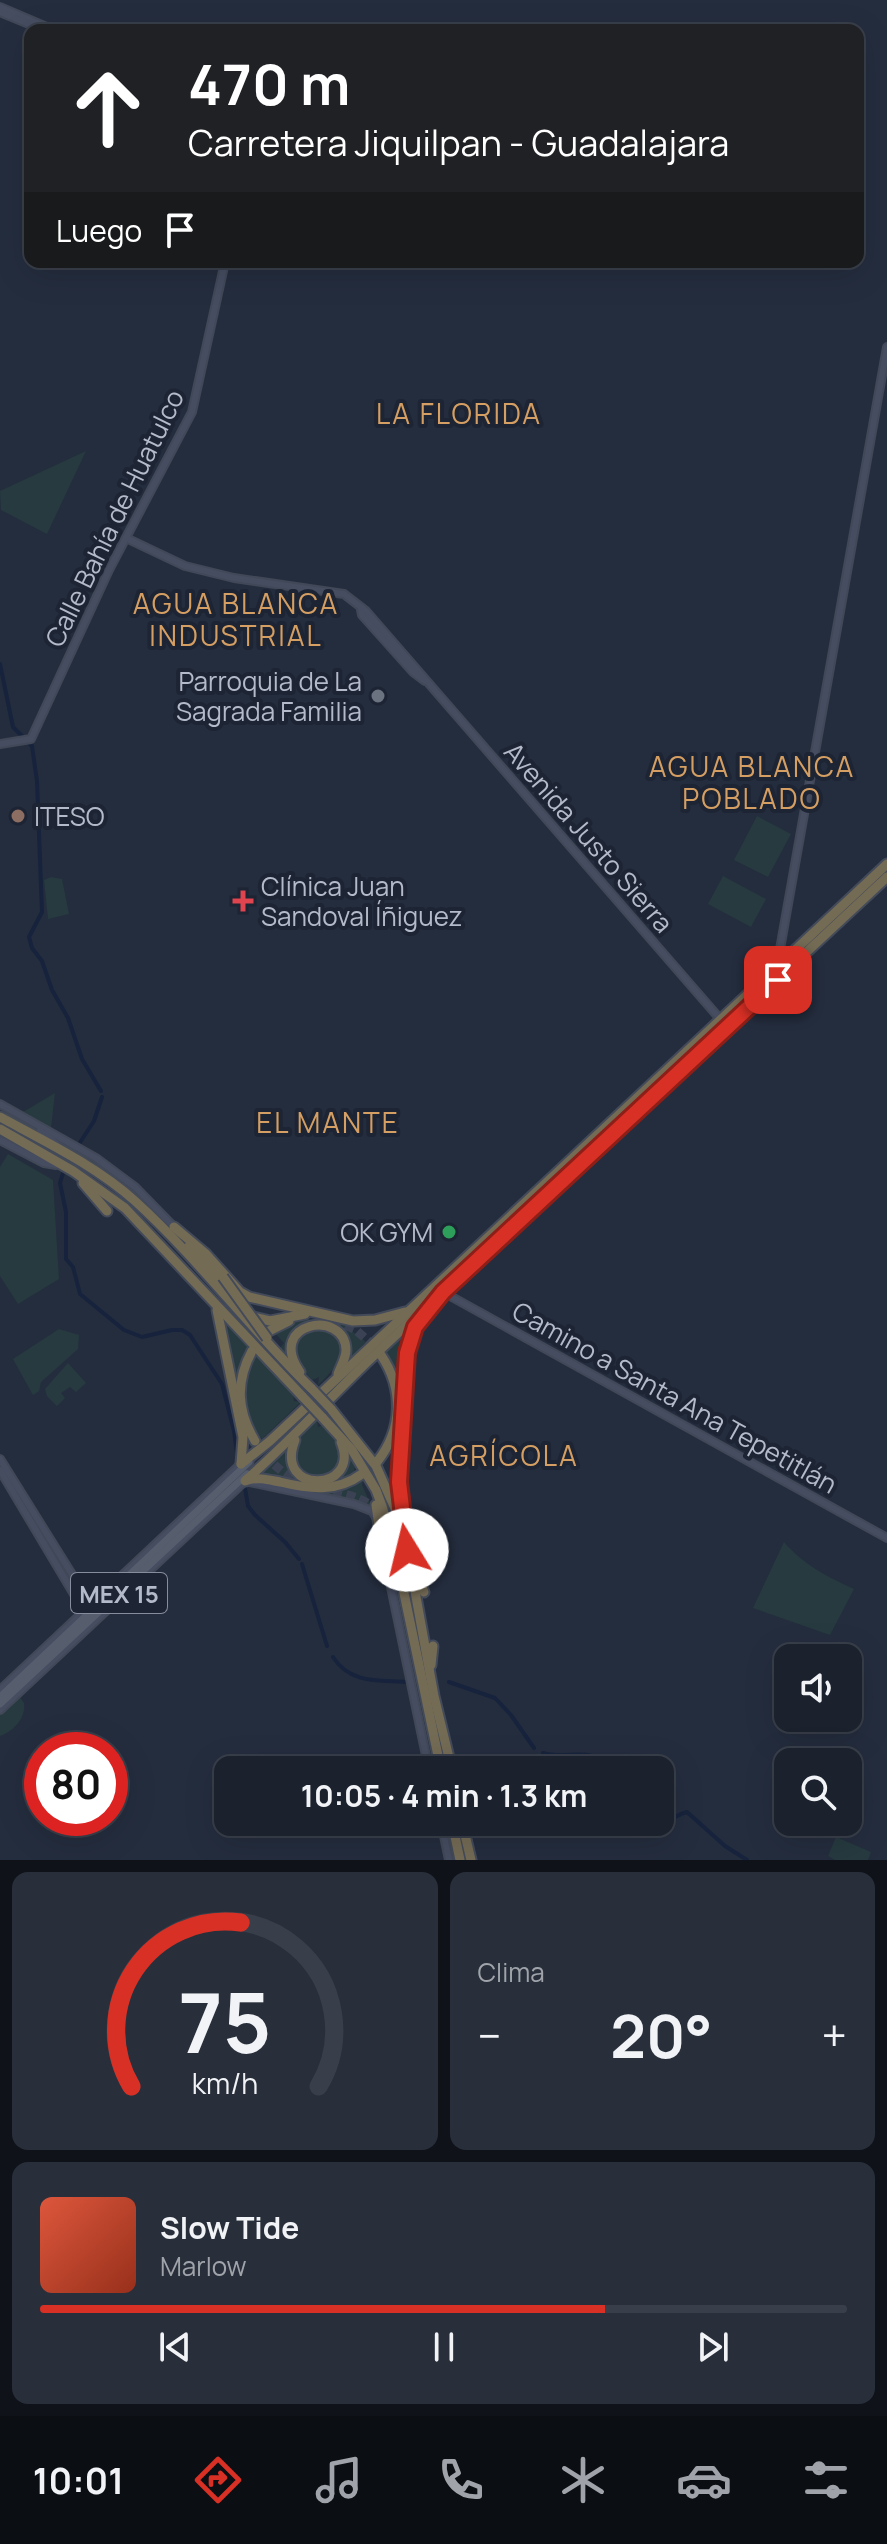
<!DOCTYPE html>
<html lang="es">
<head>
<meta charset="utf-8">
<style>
	body { margin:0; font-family:Manrope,sans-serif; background:#282f3a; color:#f1f3f6; height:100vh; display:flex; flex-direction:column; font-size:30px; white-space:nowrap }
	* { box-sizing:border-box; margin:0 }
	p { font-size:26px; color:#a0a4aa }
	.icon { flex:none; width:44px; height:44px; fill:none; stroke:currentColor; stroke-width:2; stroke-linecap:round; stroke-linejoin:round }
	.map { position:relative; height:1860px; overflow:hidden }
	.drawer { display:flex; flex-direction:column; gap:12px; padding:12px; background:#0f1319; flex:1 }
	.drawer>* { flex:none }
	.hud { position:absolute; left:24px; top:24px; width:840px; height:244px; border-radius:16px; box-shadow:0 8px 32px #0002,0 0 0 2px #393f4a; background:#202124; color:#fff; overflow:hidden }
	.tools { position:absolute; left:774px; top:1644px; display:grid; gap:16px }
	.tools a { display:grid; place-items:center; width:88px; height:88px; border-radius:16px; background:#1b222e; box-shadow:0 8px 32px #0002,0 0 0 2px #393f4a; font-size:40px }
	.speed { position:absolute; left:24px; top:1732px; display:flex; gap:16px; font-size:40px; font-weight:700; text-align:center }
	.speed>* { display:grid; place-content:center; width:104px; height:104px; border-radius:50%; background:#1b222e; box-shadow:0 8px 32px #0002,0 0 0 2px #393f4a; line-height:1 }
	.speed .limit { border:12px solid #d22; background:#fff; color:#111 }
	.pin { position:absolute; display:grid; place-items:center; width:68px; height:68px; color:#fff; margin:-34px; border-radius:16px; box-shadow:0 4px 12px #0006 }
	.me { position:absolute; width:88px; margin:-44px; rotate:351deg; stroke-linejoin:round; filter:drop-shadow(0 0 6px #0008) }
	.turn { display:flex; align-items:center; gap:28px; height:168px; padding:0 32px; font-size:36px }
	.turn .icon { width:104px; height:104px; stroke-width:2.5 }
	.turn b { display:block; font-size:56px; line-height:68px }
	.then { display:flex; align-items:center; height:76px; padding:0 32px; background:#0003; gap:16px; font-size:30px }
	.big { font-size:60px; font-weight:700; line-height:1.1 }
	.drawer .widget { flex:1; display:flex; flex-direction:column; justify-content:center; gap:12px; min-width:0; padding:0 28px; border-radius:16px; background:#282f3a }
	.drawer .dial { align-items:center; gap:0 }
	.dial svg { height:208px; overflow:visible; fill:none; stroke:#393f4a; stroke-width:7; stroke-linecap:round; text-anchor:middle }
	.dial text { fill:#f1f3f6; stroke:none }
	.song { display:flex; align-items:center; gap:24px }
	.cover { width:96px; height:96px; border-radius:12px; background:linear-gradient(135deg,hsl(10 70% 55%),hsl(10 70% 35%)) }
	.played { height:8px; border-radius:4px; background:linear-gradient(90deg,#d93025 70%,#393f4a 70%) }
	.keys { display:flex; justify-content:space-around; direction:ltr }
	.heat { display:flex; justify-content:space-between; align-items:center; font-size:44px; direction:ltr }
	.drawer .tiles { flex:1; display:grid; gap:12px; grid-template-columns:1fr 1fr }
	.widget:last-child { grid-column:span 2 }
	.trip { position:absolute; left:214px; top:1756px; width:460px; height:80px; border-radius:16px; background:#1b222e; box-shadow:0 8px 32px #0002,0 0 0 2px #393f4a; font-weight:700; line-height:80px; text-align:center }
	.menu { display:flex; height:128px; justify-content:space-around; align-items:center; background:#0b0e12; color:#a0a4aa }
	.menu .icon { width:56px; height:56px }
	.menu .on { color:#d93025 }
	.menu b { font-size:36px; color:#f1f3f6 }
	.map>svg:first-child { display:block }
	.green { fill:#263a3f }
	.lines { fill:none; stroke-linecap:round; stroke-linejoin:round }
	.canal { stroke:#17233c; stroke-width:4 }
	.highway-tunnel { stroke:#3a4253; stroke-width:9; stroke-dasharray:9 4.5; stroke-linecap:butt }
	.secondary-casing { stroke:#414857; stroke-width:10 }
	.primary-casing { stroke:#414857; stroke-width:11 }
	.highway-casing { stroke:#434a59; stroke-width:13 }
	.secondary { stroke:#464d61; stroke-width:6 }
	.primary { stroke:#565e6e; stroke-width:7 }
	.highway { stroke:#746b55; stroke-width:9 }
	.highway-bridge-casing { stroke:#434a59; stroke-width:13; stroke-linecap:butt }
	.highway-bridge { stroke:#746b55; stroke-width:9 }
	.route-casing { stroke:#8d1f18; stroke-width:20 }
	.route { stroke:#d93025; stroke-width:14 }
	.worship-dot { fill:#6b7280; stroke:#1d2433; stroke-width:3 }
	.education-dot { fill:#8d6e63; stroke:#1d2433; stroke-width:3 }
	.health-dot { fill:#e0444e; stroke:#1d2433; stroke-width:3 }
	.leisure-dot { fill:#2e9e5b; stroke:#1d2433; stroke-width:3 }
	.labels { text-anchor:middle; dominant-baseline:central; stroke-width:8; stroke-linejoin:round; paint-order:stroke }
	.shield { fill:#1d2433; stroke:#878d9c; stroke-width:2 }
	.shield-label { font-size:24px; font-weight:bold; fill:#b4bac9 }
	.street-label { font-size:26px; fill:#b4bac9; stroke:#1d2433 }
	.poi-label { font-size:26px; fill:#b4bac9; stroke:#1d2433; text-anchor:end }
	.neighbourhood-label { font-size:28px; letter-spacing:2px; fill:#d59f63; stroke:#1d2433 }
</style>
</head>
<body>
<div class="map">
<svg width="887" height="1860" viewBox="0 0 887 1860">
	<rect width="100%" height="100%" fill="#242d3e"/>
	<g class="green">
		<polygon points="86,451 47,534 1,510 0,491"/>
		<polygon points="757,816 791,834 768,877 734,860"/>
		<polygon points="723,876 766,899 751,927 708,904"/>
		<polygon points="51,877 62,879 69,914 48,919 44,880"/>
		<polygon points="55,1093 51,1128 23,1112"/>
		<polygon points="8,1154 53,1180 59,1279 18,1304 0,1276 0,1167"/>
		<polygon points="222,1316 249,1348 242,1361 236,1386"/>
		<polygon points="307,1319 354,1326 353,1332 366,1342 347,1361 349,1348 319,1321 289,1343 288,1355 280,1348 284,1343 275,1333 286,1325"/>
		<path d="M 315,1327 C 359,1336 341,1365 318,1385 L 319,1377 L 312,1380 C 293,1359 284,1342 315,1327 Z"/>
		<polygon points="59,1329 79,1335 78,1349 41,1382 39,1391 33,1395 13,1359"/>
		<polygon points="407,1330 401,1401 384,1354"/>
		<path d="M 256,1354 L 293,1394 L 294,1401 L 301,1402 L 262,1439 C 242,1411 239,1384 256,1354 Z"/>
		<polygon points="68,1363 86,1383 76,1392 70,1387 61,1393 65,1398 57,1406 47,1396 45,1389"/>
		<path d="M 317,1419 L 318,1427 L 323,1425 C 327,1429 334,1433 337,1439 C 356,1466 316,1493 295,1463 L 297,1440 Z"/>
		<path d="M 290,1443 L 288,1459 L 319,1484 L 348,1457 L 348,1451 L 359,1466 L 354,1468 L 355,1472 L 360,1473 C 323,1494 295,1482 256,1474 Z"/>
		<polygon points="363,1477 362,1485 373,1510 365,1503 309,1490"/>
		<path d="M 784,1542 C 804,1565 826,1576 854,1589 L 830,1635 L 753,1608 Z"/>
		<path d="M 19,1696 L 24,1703 C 26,1718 14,1731 0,1736 L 0,1714 Z"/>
		<polygon points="836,1837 871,1852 868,1860 835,1860 828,1856"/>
	</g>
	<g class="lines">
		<g class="canal">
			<polyline points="0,664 13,727 32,746 37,781 42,912 29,937 32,948 42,961 52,990 68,1018 82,1059 101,1091"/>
			<polyline points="79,1144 94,1121 102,1097"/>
			<polyline points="64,1170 60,1183 66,1212 66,1259 73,1267 80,1294 124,1330 142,1337 172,1330 182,1330 190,1335 222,1384 234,1431 238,1460"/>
			<polyline points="245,1488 248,1506 255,1515 285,1542 299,1559"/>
			<polyline points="302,1564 327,1646"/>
			<path d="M 333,1657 C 350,1684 379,1680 406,1682"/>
			<polyline points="449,1682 495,1698 511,1715 534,1748"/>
			<path d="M 543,1753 C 569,1761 591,1743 610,1770"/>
			<polyline points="637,1822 638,1828"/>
			<path d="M 644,1835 C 659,1831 670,1816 687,1812 L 725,1846 L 747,1860"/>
		</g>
		<g class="highway-tunnel">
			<polyline points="333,1320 356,1330 377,1349"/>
			<path d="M 257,1444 C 270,1463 284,1476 306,1484"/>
			<path d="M 320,1489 C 341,1493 364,1496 379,1513"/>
			<polyline points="383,1527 398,1593"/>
		</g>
		<g class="secondary-casing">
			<g id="secondary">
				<polyline points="0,7 54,30"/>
				<polyline points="0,12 43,30"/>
				<polyline points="126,538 185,566 234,578 344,594 366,611 721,1020"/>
				<polyline points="361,610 362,615 413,672 425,681"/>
				<polyline points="0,744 31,739 109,570 192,412 225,262"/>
				<polyline points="777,966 887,347"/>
				<polyline points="0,1104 96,1158 135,1187 174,1227"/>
				<polyline points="40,1130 58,1145"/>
				<polyline points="0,1140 44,1163 56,1165"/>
				<polyline points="443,1292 887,1538"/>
				<polyline points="0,1459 91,1605"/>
				<polyline points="0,1470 84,1611"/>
				<polyline points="381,1539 429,1770"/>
				<polyline points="0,1690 241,1464"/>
				<polyline points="0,1710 245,1481 354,1504 372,1511 376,1517"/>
				<polyline points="441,1822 449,1860"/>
			</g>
		</g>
		<g class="primary-casing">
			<g id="primary">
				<polyline points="0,1697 249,1462"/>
				<polyline points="0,1704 247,1474"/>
			</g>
		</g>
		<g class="highway-casing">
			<g id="highway">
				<path d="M 0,1117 C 46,1142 96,1166 135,1201 C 199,1259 250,1329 312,1389"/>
				<polyline points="0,1129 73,1171 125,1208 303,1397"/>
				<polyline points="83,1183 107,1211"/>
				<polyline points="174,1227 206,1254 240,1292 249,1297 353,1321 375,1320 405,1312"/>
				<polyline points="189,1246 217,1276"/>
				<polyline points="217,1310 243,1437 241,1464"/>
				<polyline points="249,1316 270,1321 305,1314"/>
				<polyline points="420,1321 411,1334 407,1353 399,1503 434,1696 452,1770"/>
				<polyline points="269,1331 289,1321"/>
				<path d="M 252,1351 C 235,1382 237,1411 255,1441"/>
				<path d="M 300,1372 C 265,1322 345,1308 346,1350 C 346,1358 341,1366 338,1374"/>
				<polyline points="331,1409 376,1466 397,1513"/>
				<polyline points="322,1417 352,1450 376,1490 382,1506 396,1555 441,1770"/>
				<path d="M 295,1440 C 273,1496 362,1492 341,1442"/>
				<path d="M 377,1462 C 403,1429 404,1389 381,1355"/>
				<polyline points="241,1464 270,1441 887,864"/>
				<path d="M 248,1480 C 259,1477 269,1480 280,1482 C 309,1489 336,1493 362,1474"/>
				<path d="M 245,1481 C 287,1444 325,1403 366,1363 L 887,877"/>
				<polyline points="376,1505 381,1540"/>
				<polyline points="417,1577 424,1592"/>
				<polyline points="431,1665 433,1646"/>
				<polyline points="452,1822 460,1860"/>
				<polyline points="462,1822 471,1860"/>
			</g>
		</g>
		<use href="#secondary" class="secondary"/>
		<use href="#primary" class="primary"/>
		<use href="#highway" class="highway"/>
		<g class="highway-bridge-casing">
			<g id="highway-bridge">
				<polyline points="223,1277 267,1338"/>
				<polyline points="312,1389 331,1409"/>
				<polyline points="303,1397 322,1417"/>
			</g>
		</g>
		<use href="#highway-bridge" class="highway-bridge"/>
	</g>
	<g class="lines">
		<g class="route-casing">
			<polyline id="route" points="407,1550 399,1482 407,1353 415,1327 443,1292 778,980"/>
		</g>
		<use href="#route" class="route"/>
	</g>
	<circle class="worship-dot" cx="378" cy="696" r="8"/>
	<circle class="education-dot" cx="18" cy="816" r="8"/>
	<path class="health-dot" d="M239 889h8v8h8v8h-8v8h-8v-8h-8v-8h8z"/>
	<circle class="leisure-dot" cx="449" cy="1232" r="8"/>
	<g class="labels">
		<rect class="shield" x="71" y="1573" width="96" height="40" rx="6"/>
		<g class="shield-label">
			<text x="119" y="1593">MEX 15</text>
		</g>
		<g class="street-label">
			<text transform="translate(114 518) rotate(-64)">Calle Bahía de Huatulco</text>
			<text transform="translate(589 837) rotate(49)">Avenida Justo Sierra</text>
			<text transform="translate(675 1397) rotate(29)">Camino a Santa Ana Tepetitlán</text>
		</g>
		<g class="poi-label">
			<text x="362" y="681">Parroquia de La<tspan x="362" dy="30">Sagrada Familia</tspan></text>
			<text x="34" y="816" text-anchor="start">ITESO</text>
			<text x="261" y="886" text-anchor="start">Clínica Juan<tspan x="261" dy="30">Sandoval Íñiguez</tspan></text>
			<text x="433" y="1232">OK GYM</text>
		</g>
		<g class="neighbourhood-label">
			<text x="459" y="413">LA FLORIDA</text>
			<text x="236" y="603">AGUA BLANCA<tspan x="236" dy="32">INDUSTRIAL</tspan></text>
			<text x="752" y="766">AGUA BLANCA<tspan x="752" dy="32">POBLADO</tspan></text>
			<text x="328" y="1122">EL MANTE</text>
			<text x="504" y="1455">AGRÍCOLA</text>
		</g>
	</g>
</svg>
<div class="tools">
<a><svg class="icon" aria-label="sound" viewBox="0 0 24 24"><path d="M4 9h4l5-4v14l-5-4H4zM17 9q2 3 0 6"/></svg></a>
<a><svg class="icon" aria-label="search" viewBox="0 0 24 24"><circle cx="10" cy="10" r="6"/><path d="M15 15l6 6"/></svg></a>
</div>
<div class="speed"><div class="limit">80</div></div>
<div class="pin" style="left:778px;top:980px;background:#d93025"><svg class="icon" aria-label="arrive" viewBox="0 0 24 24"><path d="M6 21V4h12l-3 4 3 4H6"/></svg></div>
<svg class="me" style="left:407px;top:1550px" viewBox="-20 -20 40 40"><circle r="19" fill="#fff"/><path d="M0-13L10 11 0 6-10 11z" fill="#d93025"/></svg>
<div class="trip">10:05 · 4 min · 1.3 km</div>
<div class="hud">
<div class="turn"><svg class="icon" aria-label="ahead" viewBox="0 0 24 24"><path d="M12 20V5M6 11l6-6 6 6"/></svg><div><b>470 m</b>Carretera Jiquilpan - Guadalajara</div></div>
<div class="then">Luego<svg class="icon" aria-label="arrive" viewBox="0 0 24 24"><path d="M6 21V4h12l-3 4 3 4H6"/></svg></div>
</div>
</div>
<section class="drawer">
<div class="tiles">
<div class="widget dial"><svg viewBox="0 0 100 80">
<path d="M14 69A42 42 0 1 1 86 69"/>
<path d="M14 69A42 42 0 0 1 56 6" stroke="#d93025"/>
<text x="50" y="56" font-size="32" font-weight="700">75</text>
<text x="50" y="72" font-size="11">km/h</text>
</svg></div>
<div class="widget"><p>Clima</p>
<div class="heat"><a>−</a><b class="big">20°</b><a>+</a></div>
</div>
<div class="widget">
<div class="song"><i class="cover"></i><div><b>Slow Tide</b><p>Marlow</p></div></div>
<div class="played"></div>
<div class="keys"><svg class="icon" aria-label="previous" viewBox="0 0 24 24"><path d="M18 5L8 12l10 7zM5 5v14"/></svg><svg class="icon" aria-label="pause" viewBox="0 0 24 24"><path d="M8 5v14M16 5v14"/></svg><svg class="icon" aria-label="next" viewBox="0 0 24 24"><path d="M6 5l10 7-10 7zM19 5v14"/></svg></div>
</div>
</div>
</section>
<nav class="menu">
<b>10:01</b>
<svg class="icon on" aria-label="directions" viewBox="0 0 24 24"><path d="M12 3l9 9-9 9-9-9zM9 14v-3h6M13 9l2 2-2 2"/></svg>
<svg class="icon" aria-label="music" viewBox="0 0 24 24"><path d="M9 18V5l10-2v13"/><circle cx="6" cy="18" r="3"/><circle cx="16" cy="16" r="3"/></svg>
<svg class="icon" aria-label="phone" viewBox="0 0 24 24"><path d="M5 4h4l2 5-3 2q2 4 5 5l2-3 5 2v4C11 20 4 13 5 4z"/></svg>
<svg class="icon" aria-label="climate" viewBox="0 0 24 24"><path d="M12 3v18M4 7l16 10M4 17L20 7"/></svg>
<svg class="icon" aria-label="car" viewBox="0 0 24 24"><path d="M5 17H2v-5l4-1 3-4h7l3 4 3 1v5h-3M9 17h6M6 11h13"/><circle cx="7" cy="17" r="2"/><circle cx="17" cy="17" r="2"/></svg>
<svg class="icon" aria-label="filters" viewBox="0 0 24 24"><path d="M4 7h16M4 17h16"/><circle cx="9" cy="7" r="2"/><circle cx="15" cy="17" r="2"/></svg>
</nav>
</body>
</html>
